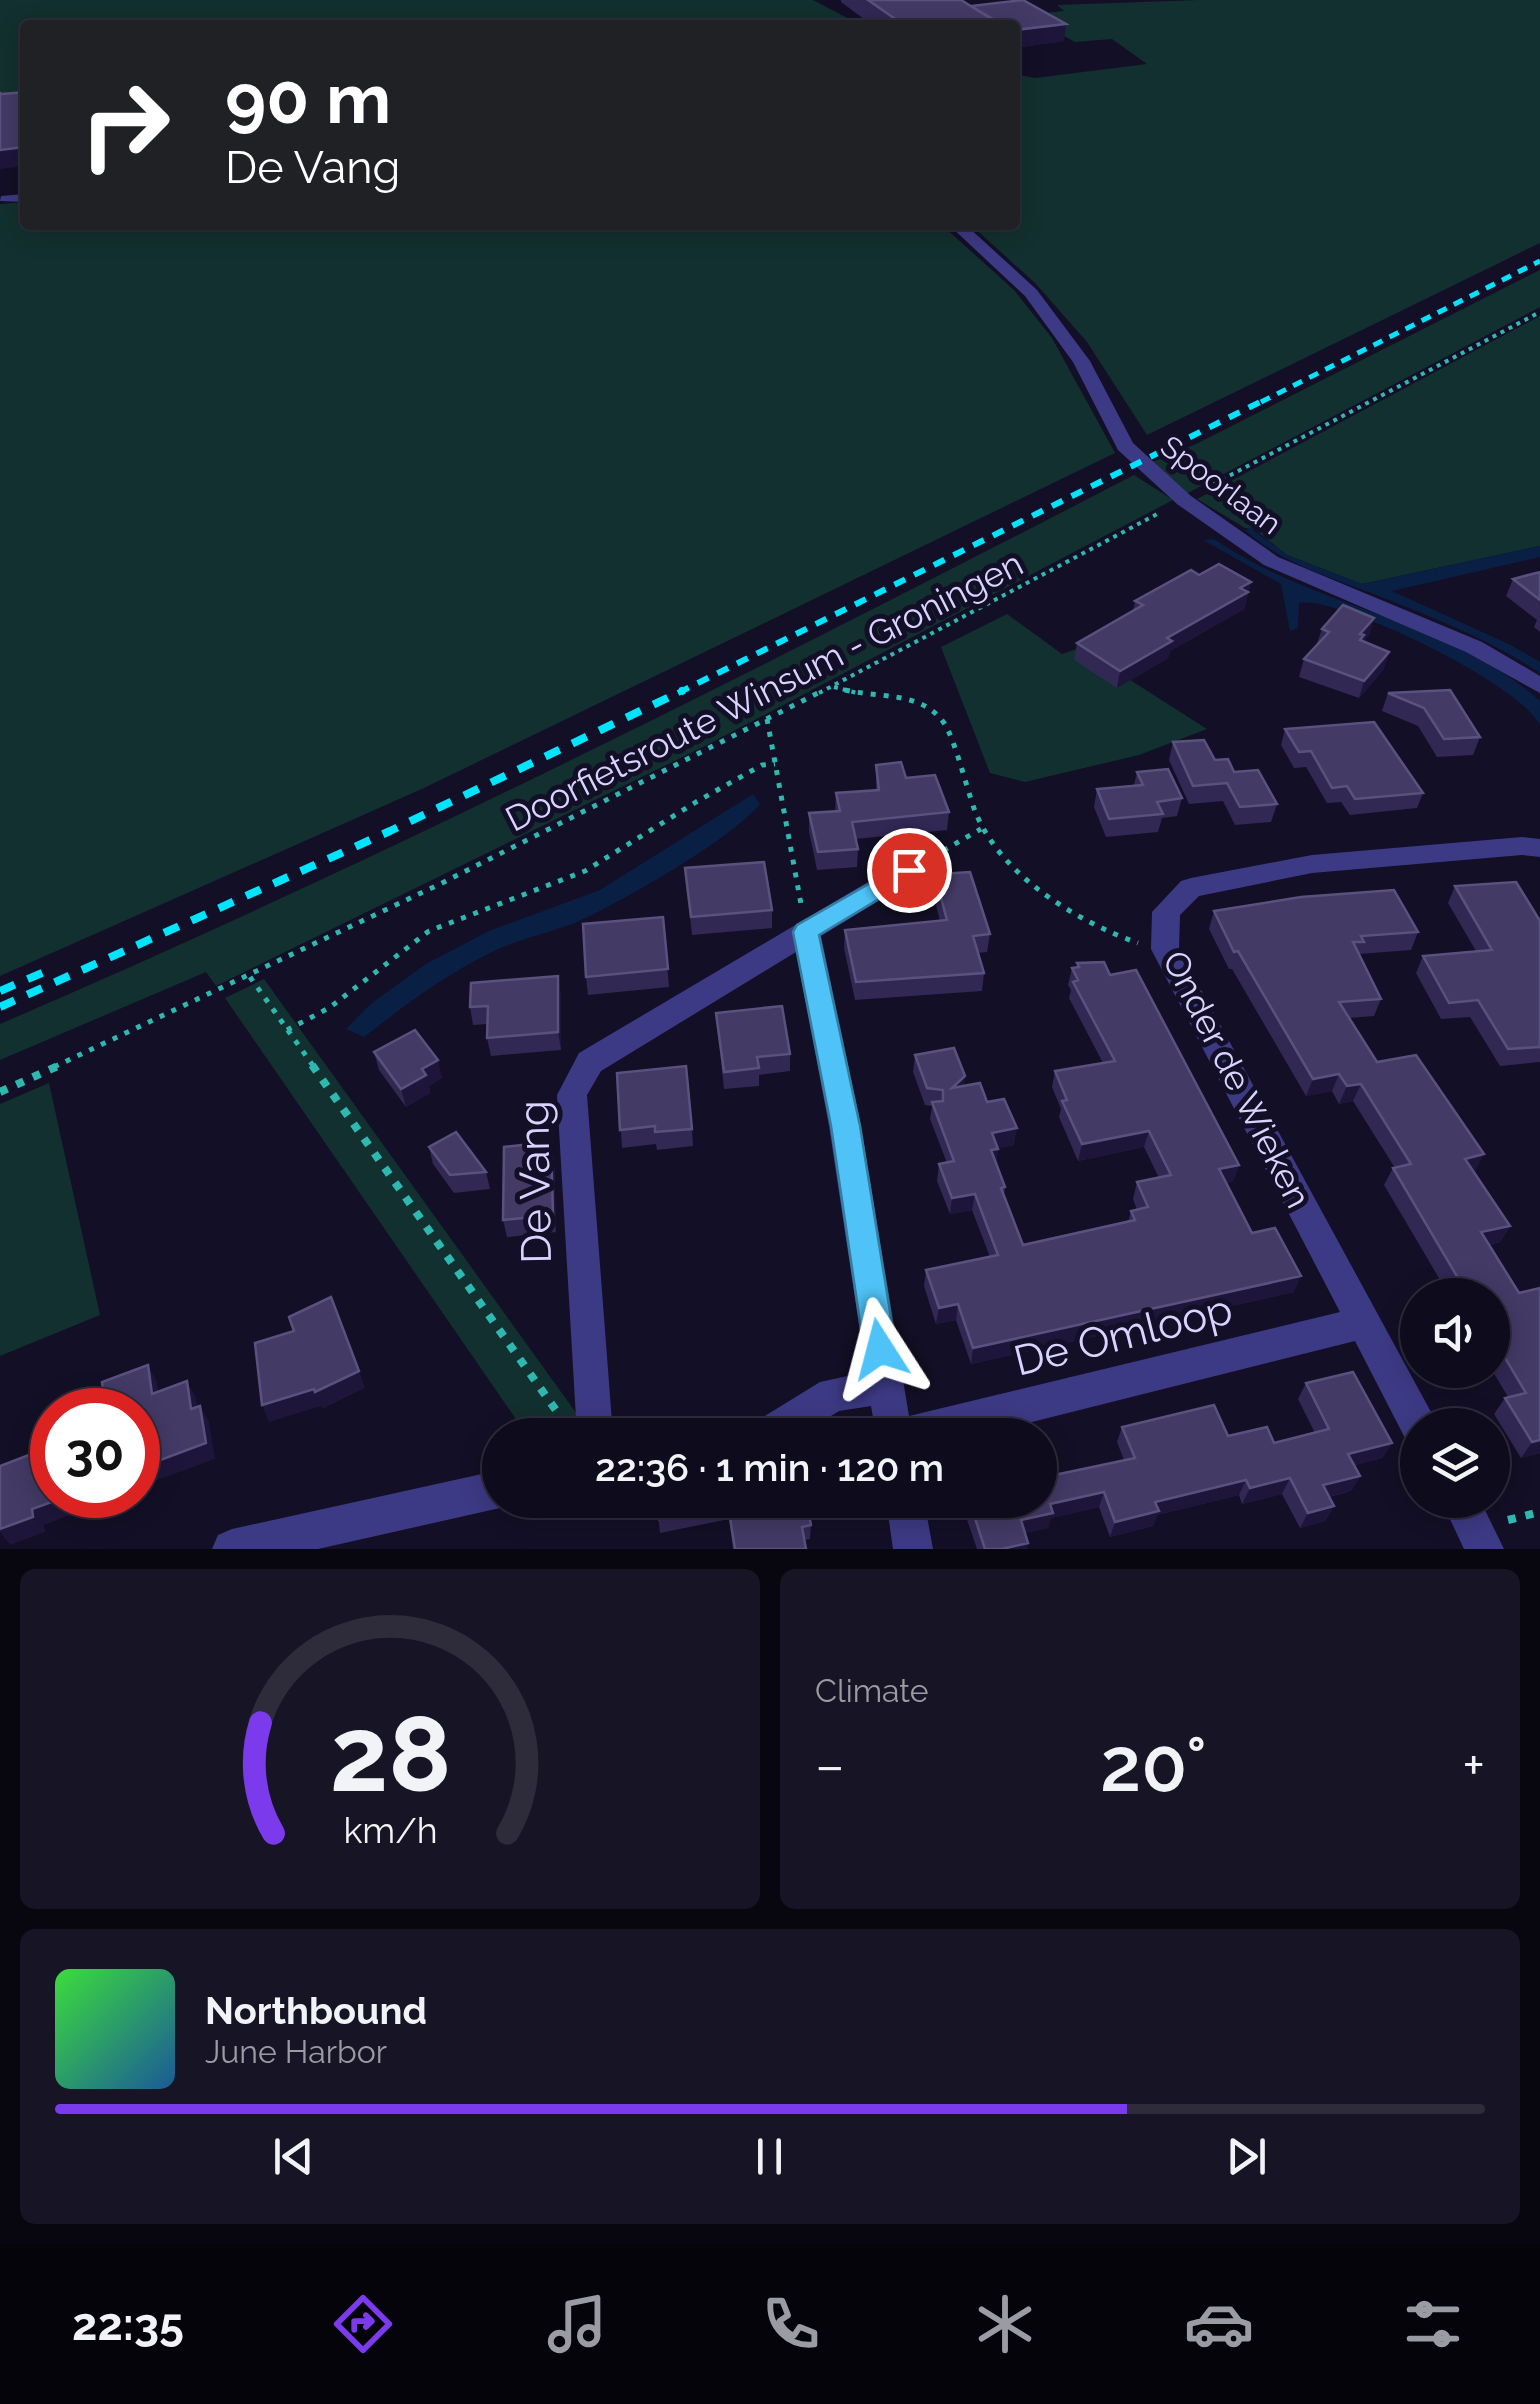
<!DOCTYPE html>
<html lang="en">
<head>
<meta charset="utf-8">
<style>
	body { margin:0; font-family:Raleway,sans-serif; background:#171425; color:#f1f3f6; height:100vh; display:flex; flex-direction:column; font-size:38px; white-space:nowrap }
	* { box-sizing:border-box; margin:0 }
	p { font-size:32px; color:#9b9ba3 }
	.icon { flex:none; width:55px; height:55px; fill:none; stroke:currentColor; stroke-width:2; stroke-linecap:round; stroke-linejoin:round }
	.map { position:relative; height:1549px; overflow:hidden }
	.sheet { display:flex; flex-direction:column; gap:20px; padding:20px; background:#08060f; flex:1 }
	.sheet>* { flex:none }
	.hud { position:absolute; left:20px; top:20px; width:1000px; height:210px; border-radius:10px; box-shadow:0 5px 25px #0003,0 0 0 2px #2e2b3b; background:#202124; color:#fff; overflow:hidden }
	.buttons { position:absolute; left:1400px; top:1278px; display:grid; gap:20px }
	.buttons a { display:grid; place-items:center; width:110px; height:110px; border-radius:50%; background:#0e0b1c; box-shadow:0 5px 25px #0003,0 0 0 2px #2e2b3b; font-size:50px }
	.speed { position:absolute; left:30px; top:1388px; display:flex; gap:20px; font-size:50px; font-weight:700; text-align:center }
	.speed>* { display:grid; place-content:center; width:130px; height:130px; border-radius:50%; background:#0e0b1c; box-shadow:0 5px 25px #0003,0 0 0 2px #2e2b3b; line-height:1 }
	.speed .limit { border:15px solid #d22; background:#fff; color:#111 }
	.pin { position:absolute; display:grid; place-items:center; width:85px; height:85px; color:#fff; margin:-42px; border:5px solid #fff; border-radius:50%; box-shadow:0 2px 10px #0007 }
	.me { position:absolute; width:110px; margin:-55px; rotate:351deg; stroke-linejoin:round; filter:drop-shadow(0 0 8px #0008) }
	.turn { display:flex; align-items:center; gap:35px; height:210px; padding:0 40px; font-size:45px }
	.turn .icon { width:130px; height:130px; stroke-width:2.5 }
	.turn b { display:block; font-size:70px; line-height:85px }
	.big { font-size:75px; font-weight:600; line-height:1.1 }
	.sheet .tile { flex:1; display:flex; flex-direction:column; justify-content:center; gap:15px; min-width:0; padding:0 35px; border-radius:15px; background:#171425 }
	.sheet .dial { align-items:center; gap:0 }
	.dial svg { height:260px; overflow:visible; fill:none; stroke:#2e2b3b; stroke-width:7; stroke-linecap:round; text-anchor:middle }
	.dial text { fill:#f1f3f6; stroke:none }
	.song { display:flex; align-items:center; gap:30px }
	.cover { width:120px; height:120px; border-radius:15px; background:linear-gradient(135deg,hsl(120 70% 55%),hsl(210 70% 35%)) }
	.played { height:10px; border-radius:5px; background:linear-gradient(90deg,#7c3aed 75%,#2e2b3b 75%) }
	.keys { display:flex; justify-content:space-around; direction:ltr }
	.heat { display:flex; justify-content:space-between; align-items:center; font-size:55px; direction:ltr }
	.sheet .tiles { flex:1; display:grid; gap:20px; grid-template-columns:1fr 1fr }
	.tile:last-child { grid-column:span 2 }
	.trip { position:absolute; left:482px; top:1418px; width:575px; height:100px; border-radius:50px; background:#0e0b1c; box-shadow:0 5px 25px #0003,0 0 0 2px #2e2b3b; font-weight:600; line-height:100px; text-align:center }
	.tab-bar { display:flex; height:160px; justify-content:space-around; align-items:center; background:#06040b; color:#9b9ba3 }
	.tab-bar .icon { width:70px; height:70px }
	.tab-bar .active { color:#7c3aed }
	.tab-bar b { font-size:45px; color:#f1f3f6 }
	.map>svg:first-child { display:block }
	.green { fill:#12302f }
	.water { fill:#0a1f44 }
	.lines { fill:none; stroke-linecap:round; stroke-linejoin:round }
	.path-far2 { stroke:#2fb8b0; stroke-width:4; stroke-dasharray:4 5; stroke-linecap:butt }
	.path-far1 { stroke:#2fb8b0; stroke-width:5; stroke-dasharray:5 8; stroke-linecap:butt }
	.path { stroke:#2fb8b0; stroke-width:8; stroke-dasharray:8 10; stroke-linecap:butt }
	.minor { fill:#3d3a85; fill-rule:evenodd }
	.rail-far2 { stroke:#00e5ff; stroke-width:5; stroke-dasharray:10 8; stroke-linecap:butt }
	.rail-far1 { stroke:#00e5ff; stroke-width:6; stroke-dasharray:12 10; stroke-linecap:butt }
	.rail { stroke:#00e5ff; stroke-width:8; stroke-dasharray:16 14; stroke-linecap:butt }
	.wall { fill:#312854 }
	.shaded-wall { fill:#1d163a }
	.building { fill:#433a66; stroke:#5a527e; stroke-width:2.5 }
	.route { fill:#4fc3f7; stroke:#337fa1; stroke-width:2.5 }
	.labels { text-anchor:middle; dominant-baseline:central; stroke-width:10; stroke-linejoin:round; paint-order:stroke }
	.far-street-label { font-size:30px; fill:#d9d4ff; stroke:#130f26 }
	.street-label { font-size:35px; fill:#d9d4ff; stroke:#130f26 }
	.near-street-label { font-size:42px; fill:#d9d4ff; stroke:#130f26 }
</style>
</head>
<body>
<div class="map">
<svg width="1540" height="1549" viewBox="0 0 1540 1549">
	<rect width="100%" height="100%" fill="#130f26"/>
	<g class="green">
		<polygon points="0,0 813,0 855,22 25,25 25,96 0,99"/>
		<polygon points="1198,0 1540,0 1540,243 1147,435 1087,342 1036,284 971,225 1015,225 1015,74 1035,78 1147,64 1112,39 1075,42 1026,15 1064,11 1057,5"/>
		<polygon points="25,202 25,225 942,225 1014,290 1052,338 1115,453 424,788 0,976 0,204"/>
		<polygon points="1540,270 1540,307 1186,494 1150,463 1198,443"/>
		<polygon points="1540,316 1540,546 1362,584 1287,555 1254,529 1245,528 1197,499"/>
		<path d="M 1134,475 L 1173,500 L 709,744 L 216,986 L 206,972 L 0,1060 L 0,1024 C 386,858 761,668 1134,475 Z"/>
		<polygon points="1007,614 1062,654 1080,648 1207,729 1139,755 1025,782 990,773 941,647"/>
		<polygon points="264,979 592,1435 527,1435 225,998"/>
		<polygon points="49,1083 100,1315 0,1356 0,1104"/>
	</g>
	<g class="water">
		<path d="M 1249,527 L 1287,555 L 1362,584 L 1540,546 L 1540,557 L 1392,591 L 1511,645 L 1540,662 L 1540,673 C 1488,638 1429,616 1371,593 C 1326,576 1282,563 1246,531 Z"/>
		<path d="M 1214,539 C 1314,608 1449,619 1540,701 L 1540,726 C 1525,686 1338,595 1299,603 L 1298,628 L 1290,631 L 1281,584 L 1203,540 Z"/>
		<path d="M 753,794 L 760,804 C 733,838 622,902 579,921 C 551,933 520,938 492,952 C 445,975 405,1005 364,1037 L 346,1029 L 373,1002 L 426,964 L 489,931 L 600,890 Z"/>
	</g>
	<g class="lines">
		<g class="path-far2">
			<polyline points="1206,488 1540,312"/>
			<polyline points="834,687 857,693"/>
			<polyline points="819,693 1161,512"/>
		</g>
		<g class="path-far1">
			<path d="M 845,690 C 878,698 922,691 944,723 C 955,739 967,790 975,811 C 1000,875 1076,921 1138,943"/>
			<polyline points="767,719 801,904"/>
			<polyline points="932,857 981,829"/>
			<polyline points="250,977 314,1067"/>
			<polyline points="287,1030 329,1008 429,931 585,871 696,802 762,765 775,764"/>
			<polyline points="54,1067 440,884 824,690"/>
		</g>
		<g class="path">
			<polyline points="312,1065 560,1416"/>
			<polyline points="0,1092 60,1065"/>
			<polyline points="1508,1520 1540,1512"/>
		</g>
		<g class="minor">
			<polygon points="25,194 25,202 0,201 1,196"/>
			<polygon points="949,225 966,225 1037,290 1090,361 1133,443 1191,496 1278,557 1482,642 1540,676 1540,693 1466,652 1264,565 1177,504 1118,450 1073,362 1025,296"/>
			<polygon points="1522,837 1540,839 1540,857 1522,855 1312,873 1199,896 1180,915 1179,949 1431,1412 1436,1425 1418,1425 1418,1443 1405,1438 1355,1341 980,1435 876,1435 871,1406 839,1411 801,1435 750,1435 755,1422 820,1382 866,1372 829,1126 796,952 601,1071 587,1095 613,1435 577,1435 557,1095 579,1053 900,863 918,863 922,870 918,877 821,936 861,1126 909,1416 1340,1312 1151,949 1152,912 1181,881 1191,878 1312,855"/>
			<polygon points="500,1470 500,1500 514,1500 500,1508 318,1549 212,1549 218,1535 232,1529"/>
			<polygon points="886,1500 924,1500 933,1549 893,1549"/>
			<polygon points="1441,1500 1480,1500 1504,1549 1464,1549"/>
		</g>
		<polyline class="rail-far2" points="1261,402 1540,261"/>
		<polyline class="rail-far1" points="678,693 1266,399"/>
		<g class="rail">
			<polyline points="0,991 49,970"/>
			<polyline points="0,1007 390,831 684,690"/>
		</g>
	</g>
	<g class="wall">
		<polygon points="841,0 917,0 971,6 1064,41 1015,48 1015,25 872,25 841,2"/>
		<polygon points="1540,572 1540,632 1534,627 1537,620 1506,596 1513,579"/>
		<polygon points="1199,575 1251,582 1244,609 1170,651 1168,658 1117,688 1074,660 1077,643 1133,611 1135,601"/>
		<polygon points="1374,618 1369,635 1363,642 1389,652 1383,670 1359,698 1299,677 1304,659 1316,646 1322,629"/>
		<polygon points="1450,690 1480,737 1473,755 1437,757 1418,726 1382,711 1388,693"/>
		<polygon points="1285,729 1423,793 1417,808 1350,815 1341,802 1327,803 1306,767 1294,768 1281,745"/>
		<polygon points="1173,742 1215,760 1234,772 1277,804 1271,822 1235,825 1223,801 1189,804 1169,760"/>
		<polygon points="876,765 906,778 949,812 947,830 855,839 858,849 857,867 817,870 809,831 809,813 835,811 836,793 876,790"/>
		<polygon points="1137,772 1182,798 1177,816 1162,818 1158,832 1106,837 1094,807 1097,789 1134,785"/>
		<polygon points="685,868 772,910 772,928 692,935"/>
		<polygon points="941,874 990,934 987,952 978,953 984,973 982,991 855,1000 844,948 845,930 940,921 936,905 938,887 940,887"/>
		<polygon points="1455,886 1540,921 1540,1062 1500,1066 1470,1017 1441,1019 1416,973 1423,956 1476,951 1448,903"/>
		<polygon points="1214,911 1418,932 1411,950 1359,954 1381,999 1374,1016 1349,1018 1377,1062 1475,1172 1510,1226 1500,1242 1489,1245 1519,1293 1540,1288 1540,1453 1521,1458 1494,1414 1505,1398 1508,1397 1492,1370 1492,1295 1449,1295 1384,1185 1393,1168 1395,1168 1353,1101 1339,1104 1332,1091 1306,1096 1232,969 1229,969 1209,929"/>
		<polygon points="663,917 669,987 588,995 586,977"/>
		<polygon points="1077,963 1110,975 1239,1165 1233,1181 1226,1183 1252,1233 1294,1292 971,1364 956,1320 936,1324 924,1286 926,1270 990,1257 972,1210 950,1214 937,1181 939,1164 947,1163 930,1119 932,1106 925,1105 913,1072 915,1055 987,1102 1014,1145 998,1148 996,1163 1005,1187 1004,1196 1023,1245 1128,1222 1131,1211 1137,1210 1133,1199 1137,1182 1159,1178 1144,1147 1078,1161 1059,1117 1061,1109 1052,1087 1055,1071 1103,1063 1069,998 1071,990 1068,985 1072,968 1077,967"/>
		<polygon points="561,994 561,1050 491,1056 487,1038 488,1024 473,1025 470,1007"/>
		<polygon points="716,1013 790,1054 790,1071 759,1075 759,1086 724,1089"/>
		<polygon points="374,1052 442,1078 429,1086 430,1093 406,1107 379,1070"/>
		<polygon points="617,1073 692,1129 693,1146 657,1150 656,1144 622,1148"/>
		<polygon points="551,1142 554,1160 556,1232 507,1237 503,1220"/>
		<polygon points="429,1147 486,1172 490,1189 454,1193 433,1164"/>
		<polygon points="1306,1383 1392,1443 1382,1458 1355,1465 1360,1476 1351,1491 1329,1497 1334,1506 1325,1521 1300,1528 1282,1494 1242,1504 1239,1495 1157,1515 1153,1526 1110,1537 1099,1507 1051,1518 1048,1528 1025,1533 1027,1549 977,1549 962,1505 964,1500 1040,1500 1124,1460 1117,1442 1122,1427 1228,1436 1274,1443 1315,1433 1298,1399"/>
		<polygon points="656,1500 806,1500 811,1525 810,1539 804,1540 806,1549 733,1549 729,1519 660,1533"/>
	</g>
	<g class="shaded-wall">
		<polygon points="993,20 992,25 951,25"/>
		<polygon points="1066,24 1064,41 1015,48 1015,30"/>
		<polygon points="25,147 25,166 0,169 0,150"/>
		<polygon points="1251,582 1244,609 1170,651 1168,658 1117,688 1120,671 1167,638"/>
		<polygon points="1374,618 1369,635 1362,643 1359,653 1360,634"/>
		<polygon points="1389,652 1383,670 1359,698 1364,681"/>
		<polygon points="558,976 561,994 561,1050 558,1032"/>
		<polygon points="438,1060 442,1078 429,1086 430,1093 406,1107 401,1089 422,1069"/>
		<polygon points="1339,1074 1332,1091 1306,1096 1313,1079"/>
		<polygon points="965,1076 963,1093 952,1088"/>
		<polygon points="1361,1084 1353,1101 1339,1104 1347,1086"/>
		<polygon points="1017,1128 1014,1145 989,1150 992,1133"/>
		<polygon points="1149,1131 1144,1147 1078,1161 1082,1144"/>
		<polygon points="551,1142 554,1160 556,1232 553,1215"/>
		<polygon points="998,1149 996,1165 991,1150"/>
		<polygon points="1484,1154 1475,1172 1456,1176 1465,1159"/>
		<polygon points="1239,1165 1233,1181 1213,1186 1219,1169"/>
		<polygon points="975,1194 972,1210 950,1214 952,1198"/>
		<polygon points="1510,1226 1500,1242 1472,1248 1481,1232"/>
		<polygon points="1301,1276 1294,1292 971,1364 973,1348"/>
		<polygon points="958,1304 956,1320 936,1324 939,1308"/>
		<polygon points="148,1365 157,1382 161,1411 152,1394"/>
		<polygon points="359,1371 365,1388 322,1409 321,1406 269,1422 262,1405"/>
		<polygon points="187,1381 196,1398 200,1425 191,1409"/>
		<polygon points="200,1406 209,1422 215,1459 149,1483 139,1468"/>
		<polygon points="1540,1440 1540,1453 1521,1458 1532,1442"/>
		<polygon points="1392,1443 1382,1458 1339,1469 1348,1454"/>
		<polygon points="1360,1476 1351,1491 1315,1500 1323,1485"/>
		<polygon points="1290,1478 1282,1494 1242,1504 1250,1488"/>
		<polygon points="1246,1480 1239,1495 1157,1515 1153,1526 1110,1537 1115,1522 1155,1502"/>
		<polygon points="1104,1492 1099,1507 1051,1518 1048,1528 1017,1535 1021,1520 1050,1504"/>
		<polygon points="71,1495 96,1495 96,1505 44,1525 45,1532 10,1545 0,1532 0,1529 32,1509"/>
		<polygon points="1334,1506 1325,1521 1300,1528 1308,1513"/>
		<polygon points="1028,1543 1027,1549 1002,1549"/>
	</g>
	<g class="building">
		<polygon points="868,0 961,0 993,20 951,25 904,25"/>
		<polygon points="1023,0 1066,24 1015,30 1015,25 1003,25 971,6"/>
		<polygon points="25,92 25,147 0,150 0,93 2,94"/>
		<polygon points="1219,564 1251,582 1240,588 1248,592 1167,638 1172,641 1120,671 1077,643 1143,605 1135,601 1191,570 1199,575"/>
		<polygon points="1540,572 1540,600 1513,579"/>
		<polygon points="1343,605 1374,618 1360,634 1364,635 1360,640 1389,652 1364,681 1304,659 1329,632 1322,629"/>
		<polygon points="1450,690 1480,737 1444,739 1424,708 1388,693"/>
		<polygon points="1374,722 1423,793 1355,799 1347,786 1332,788 1311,751 1299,752 1285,729"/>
		<polygon points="1204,740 1215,760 1228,759 1234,772 1258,770 1277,804 1240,807 1227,783 1193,786 1173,742"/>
		<polygon points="901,762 906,778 935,775 949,812 852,822 858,849 818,852 809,813 840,811 836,793 879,790 876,765"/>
		<polygon points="1168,769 1182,798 1157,802 1163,814 1109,819 1097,789 1143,785 1137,772"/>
		<polygon points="764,862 772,910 691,917 685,868"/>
		<polygon points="970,872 990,934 973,936 984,973 856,982 845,930 947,920 938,887 945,886 941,874"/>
		<polygon points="1516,882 1540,921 1540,1047 1508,1049 1478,1000 1449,1003 1423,956 1492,950 1455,886"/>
		<polygon points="1394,890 1418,932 1361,936 1364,942 1353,942 1381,999 1339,1002 1377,1062 1416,1055 1484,1154 1465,1159 1510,1226 1481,1232 1519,1293 1540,1288 1540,1440 1532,1442 1505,1398 1526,1393 1492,1336 1492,1295 1468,1295 1393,1168 1411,1164 1361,1084 1347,1086 1339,1074 1313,1079 1238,951 1234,952 1214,911 1301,897"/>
		<polygon points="663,917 668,969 586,977 583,924"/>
		<polygon points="1104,962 1110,975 1136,970 1239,1165 1219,1169 1252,1233 1275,1228 1301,1276 973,1348 958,1304 939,1308 926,1270 998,1255 975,1194 952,1198 939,1164 954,1161 932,1102 943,1101 943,1090 927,1088 915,1055 954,1048 965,1076 952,1088 980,1083 987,1102 1004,1099 1017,1128 992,1133 998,1149 991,1150 1005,1187 1001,1188 1023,1245 1135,1220 1131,1211 1148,1207 1137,1182 1171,1175 1149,1131 1082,1144 1062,1101 1067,1100 1055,1071 1115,1061 1073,982 1078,980 1072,968 1079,967 1077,963"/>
		<polygon points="558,976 558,1032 487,1038 488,1006 470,1007 471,983"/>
		<polygon points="782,1006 790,1054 757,1057 759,1068 724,1072 716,1013"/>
		<polygon points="415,1030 438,1060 422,1069 426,1075 401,1089 374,1052"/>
		<polygon points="686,1066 692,1129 655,1132 655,1126 620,1130 617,1073"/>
		<polygon points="456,1132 486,1172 450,1175 429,1147"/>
		<polygon points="551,1142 553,1215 503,1220 504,1147"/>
		<polygon points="331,1297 359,1371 315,1392 314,1389 262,1405 255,1343 294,1331 289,1317"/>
		<polygon points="148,1365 152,1394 187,1381 191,1409 200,1406 206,1443 139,1468 138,1454 138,1410 105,1410 102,1382"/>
		<polygon points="1353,1372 1392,1443 1348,1454 1360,1476 1323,1485 1334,1506 1308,1513 1290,1478 1250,1488 1246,1480 1155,1502 1159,1511 1115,1522 1104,1492 1050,1504 1053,1513 1021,1520 1028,1543 1002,1549 985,1549 969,1500 1040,1500 1040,1478 1135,1458 1122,1427 1214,1405 1228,1436 1267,1427 1274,1443 1329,1429 1306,1383"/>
		<polygon points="52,1446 52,1495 71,1495 32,1509 33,1517 0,1529 0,1466"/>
		<polygon points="656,1500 806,1500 811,1525 802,1527 806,1549 735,1549 728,1505 659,1519"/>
	</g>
	<polygon class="route" points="909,861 921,870 917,876 819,935 860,1126 896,1349 892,1360 880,1365 869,1360 864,1349 831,1126 793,932 797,925"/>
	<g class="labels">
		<g class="far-street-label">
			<text transform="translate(1221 485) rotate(37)">Spoorlaan</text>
		</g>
		<g class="street-label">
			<text transform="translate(764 691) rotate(-27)">Doorfietsroute Winsum - Groningen</text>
			<text transform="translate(1237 1079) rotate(63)">Onder de Wieken</text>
		</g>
		<g class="near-street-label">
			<text transform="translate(535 1182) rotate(-91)">De Vang</text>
			<text transform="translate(1123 1335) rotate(-14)">De Omloop</text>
		</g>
	</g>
</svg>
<div class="buttons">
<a><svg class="icon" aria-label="sound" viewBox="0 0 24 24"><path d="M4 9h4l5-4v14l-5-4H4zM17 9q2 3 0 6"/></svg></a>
<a><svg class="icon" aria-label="layers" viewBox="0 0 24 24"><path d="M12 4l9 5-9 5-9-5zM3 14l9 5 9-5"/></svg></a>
</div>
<div class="speed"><div class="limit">30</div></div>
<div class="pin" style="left:909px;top:870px;background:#d93025"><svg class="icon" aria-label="arrive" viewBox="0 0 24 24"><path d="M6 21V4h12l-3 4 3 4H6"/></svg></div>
<svg class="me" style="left:880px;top:1349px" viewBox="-20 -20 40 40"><path d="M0-17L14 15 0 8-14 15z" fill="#4fc3f7" stroke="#fff" stroke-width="4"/></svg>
<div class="trip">22:36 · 1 min · 120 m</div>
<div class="hud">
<div class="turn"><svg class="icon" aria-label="right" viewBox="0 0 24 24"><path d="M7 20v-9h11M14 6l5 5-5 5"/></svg><div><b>90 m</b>De Vang</div></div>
</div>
</div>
<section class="sheet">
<div class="tiles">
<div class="tile dial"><svg viewBox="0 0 100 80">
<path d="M14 69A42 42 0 1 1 86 69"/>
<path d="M14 69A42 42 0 0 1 10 35" stroke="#7c3aed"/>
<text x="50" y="56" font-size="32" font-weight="700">28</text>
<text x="50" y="72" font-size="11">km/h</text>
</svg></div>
<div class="tile"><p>Climate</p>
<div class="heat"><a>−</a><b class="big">20°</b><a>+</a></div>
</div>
<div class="tile">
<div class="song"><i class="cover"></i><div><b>Northbound</b><p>June Harbor</p></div></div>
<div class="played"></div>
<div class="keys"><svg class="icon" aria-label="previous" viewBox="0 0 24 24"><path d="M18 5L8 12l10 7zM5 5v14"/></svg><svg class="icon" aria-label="pause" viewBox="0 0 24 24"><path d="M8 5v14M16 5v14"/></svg><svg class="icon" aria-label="next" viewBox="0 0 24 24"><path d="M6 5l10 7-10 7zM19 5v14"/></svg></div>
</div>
</div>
</section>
<nav class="tab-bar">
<b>22:35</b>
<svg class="icon active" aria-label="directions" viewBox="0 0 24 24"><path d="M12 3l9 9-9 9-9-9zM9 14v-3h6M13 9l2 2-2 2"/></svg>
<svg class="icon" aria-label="music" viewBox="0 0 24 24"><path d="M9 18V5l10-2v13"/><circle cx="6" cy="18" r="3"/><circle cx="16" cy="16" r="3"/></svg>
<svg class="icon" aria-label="phone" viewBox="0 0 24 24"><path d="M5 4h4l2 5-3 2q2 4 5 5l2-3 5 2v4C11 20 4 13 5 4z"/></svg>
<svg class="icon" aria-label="climate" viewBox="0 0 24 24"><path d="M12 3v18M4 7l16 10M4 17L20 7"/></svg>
<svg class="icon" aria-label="car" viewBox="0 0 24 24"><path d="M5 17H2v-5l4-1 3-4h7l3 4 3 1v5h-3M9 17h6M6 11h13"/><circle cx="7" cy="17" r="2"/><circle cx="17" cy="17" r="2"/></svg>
<svg class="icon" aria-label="filters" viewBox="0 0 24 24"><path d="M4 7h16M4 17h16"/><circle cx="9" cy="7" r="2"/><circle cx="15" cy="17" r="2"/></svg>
</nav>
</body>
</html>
